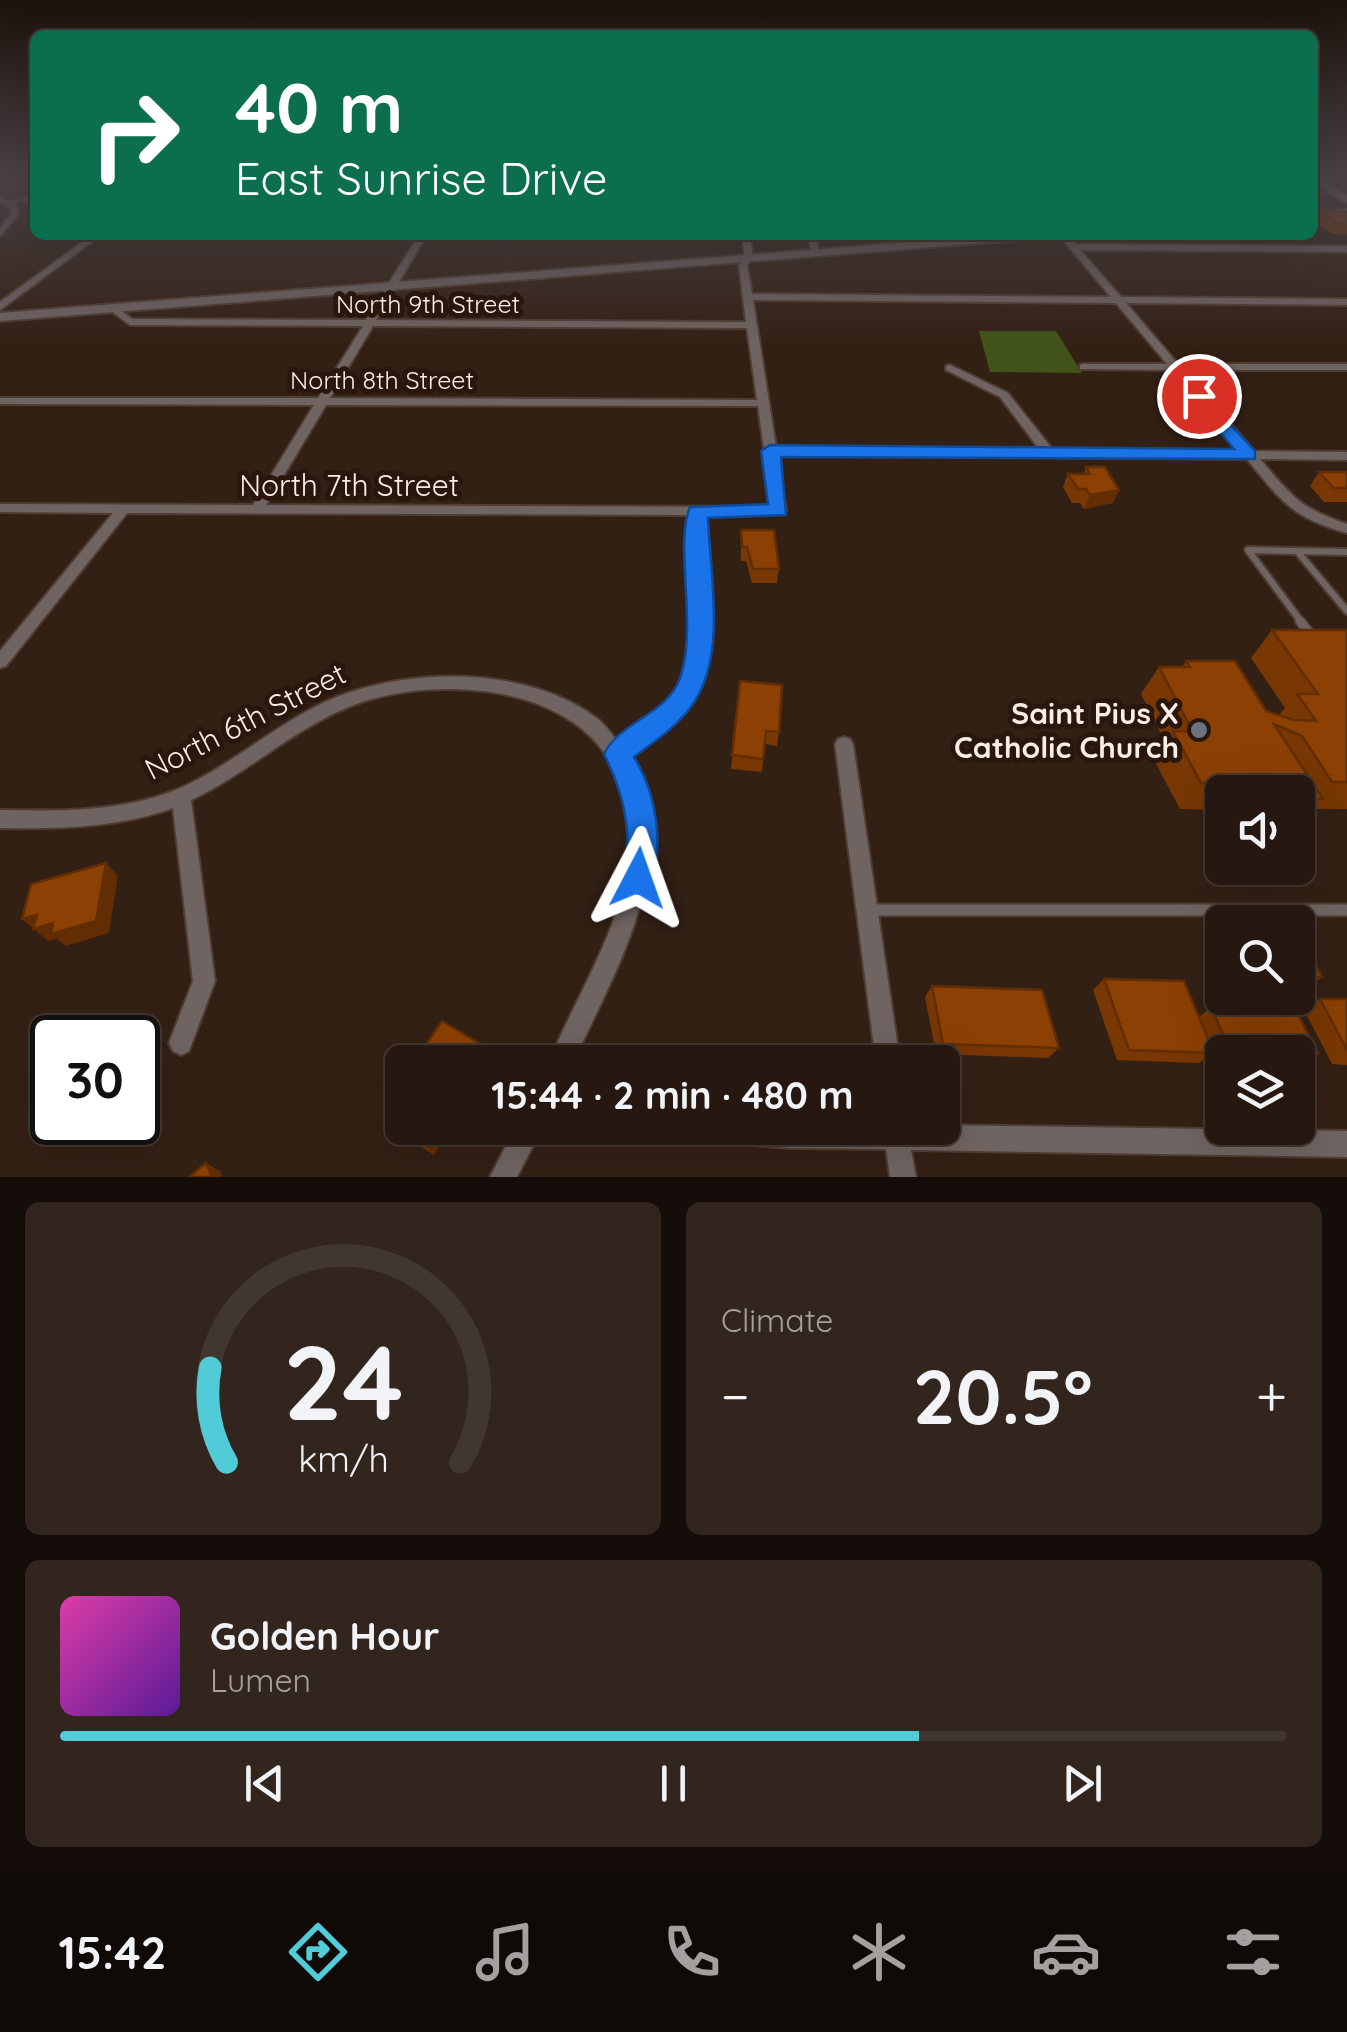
<!DOCTYPE html>
<html lang="en">
<head>
<meta charset="utf-8">
<style>
	body { margin:0; font-family:Quicksand,sans-serif; background:#32251e; color:#f1f3f6; height:100vh; display:flex; flex-direction:column; font-size:38px; white-space:nowrap }
	* { box-sizing:border-box; margin:0 }
	p { font-size:32px; color:#a4a09f }
	.icon { flex:none; width:55px; height:55px; fill:none; stroke:currentColor; stroke-width:2; stroke-linecap:round; stroke-linejoin:round }
	.map { position:relative; height:1177px; overflow:hidden }
	.panel { display:flex; flex-direction:column; gap:25px; padding:25px; background:#150d09; flex:1 }
	.panel>* { flex:none }
	.banner { position:absolute; left:30px; top:30px; width:1288px; height:210px; border-radius:15px; box-shadow:0 10px 40px #0002,0 0 0 2px #423730; background:#0b6e4f; color:#fff; overflow:hidden }
	.fabs { position:absolute; left:1205px; top:775px; display:grid; gap:20px }
	.fabs a { display:grid; place-items:center; width:110px; height:110px; border-radius:15px; background:#261810; box-shadow:0 10px 40px #0002,0 0 0 2px #423730; font-size:50px }
	.speed { position:absolute; left:30px; top:1015px; display:flex; gap:20px; font-size:50px; font-weight:700; text-align:center }
	.speed>* { display:grid; place-content:center; width:130px; height:130px; border-radius:50%; background:#261810; box-shadow:0 10px 40px #0002,0 0 0 2px #423730; line-height:1 }
	.speed .limit { border:5px solid #111; border-radius:15px; background:#fff; color:#111 }
	.pin { position:absolute; display:grid; place-items:center; width:85px; height:85px; color:#fff; margin:-42px; border:5px solid #fff; border-radius:50%; box-shadow:0 2px 10px #0007 }
	.me { position:absolute; width:110px; margin:-55px; rotate:4deg; stroke-linejoin:round; filter:drop-shadow(0 0 8px #0008) }
	.turn { display:flex; align-items:center; gap:35px; height:210px; padding:0 40px; font-size:45px }
	.turn .icon { width:130px; height:130px; stroke-width:2.5 }
	.turn b { display:block; font-size:70px; line-height:85px }
	.big { font-size:75px; font-weight:700; line-height:1.1 }
	.panel .tile { flex:1; display:flex; flex-direction:column; justify-content:center; gap:15px; min-width:0; padding:0 35px; border-radius:15px; background:#32251e }
	.panel .dial { align-items:center; gap:0 }
	.dial svg { height:260px; overflow:visible; fill:none; stroke:#423730; stroke-width:7; stroke-linecap:round; text-anchor:middle }
	.dial text { fill:#f1f3f6; stroke:none }
	.song { display:flex; align-items:center; gap:30px }
	.cover { width:120px; height:120px; border-radius:15px; background:linear-gradient(135deg,hsl(320 70% 55%),hsl(270 70% 35%)) }
	.played { height:10px; border-radius:5px; background:linear-gradient(90deg,#52cbd8 70%,#423730 70%) }
	.keys { display:flex; justify-content:space-around; direction:ltr }
	.heat { display:flex; justify-content:space-between; align-items:center; font-size:55px; direction:ltr }
	.panel .tiles { flex:1; display:grid; gap:25px; grid-template-columns:1fr 1fr }
	.tile:last-child { grid-column:span 2 }
	.trip { position:absolute; left:385px; top:1045px; width:575px; height:100px; border-radius:15px; background:#261810; box-shadow:0 10px 40px #0002,0 0 0 2px #423730; font-weight:700; line-height:100px; text-align:center }
	.dock { display:flex; height:160px; justify-content:space-around; align-items:center; background:#0f0a06; color:#a4a09f }
	.dock .icon { width:70px; height:70px }
	.dock .current { color:#52cbd8 }
	.dock b { font-size:45px; color:#f1f3f6 }
	.map>svg:first-child { display:block }
	.green { fill:#415319 }
	.lines { fill:none; stroke-linecap:round; stroke-linejoin:round }
	.service-far3-casing { stroke:#4f3d32; stroke-width:6 }
	.service-far2-casing { stroke:#4f3d32; stroke-width:10 }
	.service-far1-casing { stroke:#4f3d32; stroke-width:12 }
	.service-casing { stroke:#4f3d32; stroke-width:15 }
	.minor-casing { stroke:#4f3d32; stroke-width:4 }
	.tertiary-casing { stroke:#4f3d32; stroke-width:4 }
	.secondary-casing { stroke:#4f3d32; stroke-width:4 }
	.service-far3 { stroke:#706462; stroke-width:4 }
	.service-far2 { stroke:#706462; stroke-width:6 }
	.service-far1 { stroke:#706462; stroke-width:9 }
	.service { stroke:#706462; stroke-width:11 }
	.minor { fill:#706462; fill-rule:evenodd }
	.tertiary { fill:#706462; fill-rule:evenodd }
	.secondary { fill:#9b8884; fill-rule:evenodd }
	.wall { fill:#783703 }
	.shaded-wall { fill:#622d02 }
	.building { fill:#8c4003; stroke:#622d02; stroke-width:2.5 }
	.route { fill:#1a73e8; stroke:#114b97; stroke-width:2.5 }
	.worship-dot { fill:#6b7280; stroke:#29160c; stroke-width:4 }
	.labels { text-anchor:middle; dominant-baseline:central; stroke-width:10; stroke-linejoin:round; paint-order:stroke }
	.far-street-label { font-size:25px; fill:#fbeee7; stroke:#29160c }
	.street-label { font-size:30px; fill:#fbeee7; stroke:#29160c }
	.poi-label { font-size:30px; font-weight:bold; fill:#fbeee7; stroke:#29160c; text-anchor:end }
</style>
</head>
<body>
<div class="map">
<svg width="1347" height="1177" viewBox="0 0 1347 1177">
	<rect width="100%" height="100%" fill="#332015"/>
	<polygon class="green" points="979,331 1056,331 1082,373 990,372"/>
	<g class="lines">
		<g class="service-far3-casing">
			<polyline id="service-far3" points="8,203 35,196"/>
		</g>
		<g class="service-far2-casing">
			<g id="service-far2">
				<polyline points="1297,551 1347,611"/>
				<polyline points="1302,623 1248,550 1347,552"/>
			</g>
		</g>
		<g class="service-far1-casing">
			<polyline id="service-far1" points="1300,621 1311,635"/>
		</g>
		<g class="service-casing">
			<polyline id="service" points="872,910 1347,910"/>
		</g>
		<g class="minor-casing">
			<g id="minor">
				<polygon points="0,197 16,204 19,214 0,236 0,228 11,214 9,207 0,202"/>
				<polygon points="92,235 101,235 0,310 0,302"/>
				<path d="M 419,235 L 427,235 L 376,320 L 746,322 L 739,265 L 745,258 L 742,235 L 750,235 L 753,258 L 747,265 L 752,294 L 1111,297 L 1059,235 L 1067,235 L 1076,244 L 1347,246 L 1347,252 L 1080,250 L 1121,297 L 1347,299 L 1347,305 L 1126,303 L 1178,364 L 1347,364 L 1347,370 L 1184,370 L 1254,451 L 1347,452 L 1347,460 L 1260,459 C 1292,496 1299,508 1347,524 L 1347,533 C 1291,517 1282,502 1247,459 L 777,455 L 786,511 L 784,514 L 704,515 C 708,577 726,660 682,712 C 666,730 646,743 627,757 C 632,768 639,780 643,792 C 671,880 609,984 573,1062 L 549,1062 C 585,974 660,874 617,776 C 601,738 572,717 535,703 C 483,684 414,685 362,702 C 299,723 251,772 191,800 L 215,981 L 189,1051 L 181,1055 L 173,1051 L 169,1043 L 193,981 L 173,808 C 117,828 58,829 0,828 L 0,810 C 55,811 113,812 165,794 C 222,774 268,729 323,703 C 401,666 528,664 599,720 C 606,726 612,735 619,743 C 639,728 664,714 678,692 C 706,647 693,566 690,515 L 127,513 L 6,666 L 0,668 L 0,651 L 113,513 L 0,512 L 0,504 L 253,505 L 314,405 L 0,404 L 0,398 L 318,398 L 363,326 L 130,325 L 106,307 L 114,305 L 132,319 L 366,320 ZM 753,300 L 1116,303 L 1167,364 L 1084,364 L 1080,365 L 1080,369 L 1172,370 L 1240,451 L 1053,450 L 1008,393 L 950,365 L 946,366 L 946,370 L 1000,397 L 1040,450 L 776,447 ZM 373,326 L 747,328 L 757,400 L 330,398 ZM 326,405 L 758,406 L 772,507 L 266,505 Z"/>
				<polygon points="807,235 815,235 819,254 812,252"/>
				<polygon points="844,737 850,739 853,744 900,1062 876,1062 835,744 838,739"/>
				<polygon points="942,1125 1347,1131 1347,1157 911,1150 916,1177 890,1177 886,1149 788,1148 704,1141 695,1137 691,1128 942,1128"/>
				<polygon points="515,1128 542,1128 517,1177 490,1177"/>
			</g>
		</g>
		<g class="tertiary-casing">
			<g id="tertiary">
				<polygon points="1347,209 1347,215 1312,217 1312,211"/>
				<polygon points="1003,235 1050,235 1045,238 0,321 0,313"/>
			</g>
		</g>
		<g class="secondary-casing">
			<polygon id="secondary" points="1312,180 1322,180 1347,195 1347,203 1312,184"/>
		</g>
		<use href="#service-far3" class="service-far3"/>
		<use href="#service-far2" class="service-far2"/>
		<use href="#service-far1" class="service-far1"/>
		<use href="#service" class="service"/>
		<use href="#minor" class="minor"/>
		<use href="#tertiary" class="tertiary"/>
		<use href="#secondary" class="secondary"/>
	</g>
	<g class="wall">
		<polygon points="1312,184 1325,191 1320,201 1312,201"/>
		<polygon points="1320,211 1347,212 1347,234 1332,234 1314,222"/>
		<polygon points="1086,467 1113,503 1084,509 1080,503 1072,503 1063,487 1068,474 1084,474"/>
		<polygon points="1319,472 1347,472 1347,502 1324,502 1310,486"/>
		<polygon points="741,530 779,569 777,583 752,583 746,561 741,561"/>
		<polygon points="1272,630 1347,630 1347,809 1313,809 1298,824 1298,792 1222,792 1222,810 1180,809 1153,758 1165,742 1141,694 1159,667 1182,667 1186,661 1266,711 1279,715 1285,708 1251,658"/>
		<polygon points="740,681 779,732 777,746 765,744 762,772 731,769"/>
		<polygon points="1298,932 1322,977 1306,988 1298,988"/>
		<polygon points="1104,979 1199,1017 1211,1007 1233,1007 1232,1004 1241,998 1275,998 1281,1009 1318,1053 1301,1063 1298,1063 1298,1052 1222,1052 1222,1064 1217,1064 1213,1054 1199,1063 1117,1060 1093,990"/>
		<polygon points="932,986 1059,1048 1048,1058 936,1054 925,997"/>
		<polygon points="1320,999 1347,999 1347,1065 1332,1064 1304,1010"/>
		<polygon points="427,1043 492,1058 437,1055 434,1053"/>
		<polygon points="393,1124 402,1128 450,1128 434,1155 401,1133"/>
	</g>
	<g class="shaded-wall">
		<polygon points="1119,490 1113,503 1084,509 1090,495"/>
		<polygon points="106,863 118,876 109,933 66,946 57,939 48,941 22,919"/>
		<polygon points="487,1048 492,1058 489,1062 478,1062"/>
		<polygon points="439,1128 450,1128 434,1155 427,1147"/>
		<polygon points="206,1163 220,1171 222,1177 212,1177"/>
	</g>
	<g class="building">
		<polygon points="1312,184 1314,184 1325,191 1312,191"/>
		<polygon points="1320,211 1347,212 1347,223 1338,223"/>
		<polygon points="1086,467 1105,467 1119,490 1090,495 1086,489 1078,489 1068,474 1090,474"/>
		<polygon points="1319,472 1347,472 1347,488 1334,488"/>
		<polygon points="741,530 774,530 779,569 753,569 747,547 742,547"/>
		<polygon points="1272,630 1347,630 1347,782 1332,782 1302,736 1274,724 1323,799 1298,799 1298,792 1278,792 1272,784 1201,783 1173,731 1193,732 1159,667 1190,667 1186,661 1235,661 1266,711 1294,720 1316,721 1297,694 1318,694"/>
		<polygon points="740,681 782,685 779,732 766,731 763,759 732,755"/>
		<polygon points="106,863 96,921 51,934 53,923 33,929 37,915 22,919 31,884"/>
		<polygon points="1298,932 1322,977 1298,977"/>
		<polygon points="1104,979 1184,981 1214,1053 1129,1050"/>
		<polygon points="932,986 1042,990 1059,1048 943,1044"/>
		<polygon points="1248,998 1275,998 1281,1009 1295,1009 1318,1053 1231,1052 1211,1007 1253,1007"/>
		<polygon points="1320,999 1347,999 1347,1050"/>
		<polygon points="442,1021 487,1048 478,1062 433,1062 440,1051 427,1043"/>
		<polygon points="402,1109 402,1128 439,1128 427,1147 393,1124"/>
		<polygon points="206,1163 212,1177 189,1177"/>
	</g>
	<linearGradient id="sky" x2="0" y2="1"><stop stop-color="#1c120c"/><stop offset="0.52" stop-color="#4a4246"/><stop offset="1" stop-color="#4a4246" stop-opacity="0"/></linearGradient>
	<rect width="1347" height="345" fill="url(#sky)"/>
	<path class="route" d="M 1199,391 L 1255,451 L 1255,459 L 781,457 L 786,515 L 708,518 C 710,574 727,655 693,704 C 678,726 655,741 634,757 C 656,792 666,849 649,888 L 638,893 L 627,888 C 619,870 629,851 627,832 C 625,802 616,779 604,754 C 619,722 667,715 680,678 C 698,628 674,544 690,507 L 768,504 L 761,451 L 770,445 L 1234,449 L 1190,396 Z"/>
	<circle class="worship-dot" cx="1199" cy="730" r="10"/>
	<g class="labels">
		<g class="far-street-label">
			<text x="428" y="303">North 9th Street</text>
			<text x="382" y="379">North 8th Street</text>
		</g>
		<g class="street-label">
			<text x="349" y="485">North 7th Street</text>
			<text transform="translate(245 721) rotate(-27)">North 6th Street</text>
		</g>
		<g class="poi-label">
			<text x="1179" y="713">Saint Pius X<tspan x="1179" dy="34">Catholic Church</tspan></text>
		</g>
	</g>
</svg>
<div class="fabs">
<a><svg class="icon" aria-label="sound" viewBox="0 0 24 24"><path d="M4 9h4l5-4v14l-5-4H4zM17 9q2 3 0 6"/></svg></a>
<a><svg class="icon" aria-label="search" viewBox="0 0 24 24"><circle cx="10" cy="10" r="6"/><path d="M15 15l6 6"/></svg></a>
<a><svg class="icon" aria-label="layers" viewBox="0 0 24 24"><path d="M12 4l9 5-9 5-9-5zM3 14l9 5 9-5"/></svg></a>
</div>
<div class="speed"><div class="limit">30</div></div>
<div class="pin" style="left:1199px;top:396px;background:#d93025"><svg class="icon" aria-label="arrive" viewBox="0 0 24 24"><path d="M6 21V4h12l-3 4 3 4H6"/></svg></div>
<svg class="me" style="left:638px;top:878px" viewBox="-20 -20 40 40"><path d="M0-17L14 15 0 8-14 15z" fill="#1a73e8" stroke="#fff" stroke-width="4"/></svg>
<div class="trip">15:44 · 2 min · 480 m</div>
<div class="banner">
<div class="turn"><svg class="icon" aria-label="right" viewBox="0 0 24 24"><path d="M7 20v-9h11M14 6l5 5-5 5"/></svg><div><b>40 m</b>East Sunrise Drive</div></div>
</div>
</div>
<section class="panel">
<div class="tiles">
<div class="tile dial"><svg viewBox="0 0 100 80">
<path d="M14 69A42 42 0 1 1 86 69"/>
<path d="M14 69A42 42 0 0 1 9 40" stroke="#52cbd8"/>
<text x="50" y="56" font-size="32" font-weight="700">24</text>
<text x="50" y="72" font-size="11">km/h</text>
</svg></div>
<div class="tile"><p>Climate</p>
<div class="heat"><a>−</a><b class="big">20.5°</b><a>+</a></div>
</div>
<div class="tile">
<div class="song"><i class="cover"></i><div><b>Golden Hour</b><p>Lumen</p></div></div>
<div class="played"></div>
<div class="keys"><svg class="icon" aria-label="previous" viewBox="0 0 24 24"><path d="M18 5L8 12l10 7zM5 5v14"/></svg><svg class="icon" aria-label="pause" viewBox="0 0 24 24"><path d="M8 5v14M16 5v14"/></svg><svg class="icon" aria-label="next" viewBox="0 0 24 24"><path d="M6 5l10 7-10 7zM19 5v14"/></svg></div>
</div>
</div>
</section>
<nav class="dock">
<b>15:42</b>
<svg class="icon current" aria-label="directions" viewBox="0 0 24 24"><path d="M12 3l9 9-9 9-9-9zM9 14v-3h6M13 9l2 2-2 2"/></svg>
<svg class="icon" aria-label="music" viewBox="0 0 24 24"><path d="M9 18V5l10-2v13"/><circle cx="6" cy="18" r="3"/><circle cx="16" cy="16" r="3"/></svg>
<svg class="icon" aria-label="phone" viewBox="0 0 24 24"><path d="M5 4h4l2 5-3 2q2 4 5 5l2-3 5 2v4C11 20 4 13 5 4z"/></svg>
<svg class="icon" aria-label="climate" viewBox="0 0 24 24"><path d="M12 3v18M4 7l16 10M4 17L20 7"/></svg>
<svg class="icon" aria-label="car" viewBox="0 0 24 24"><path d="M5 17H2v-5l4-1 3-4h7l3 4 3 1v5h-3M9 17h6M6 11h13"/><circle cx="7" cy="17" r="2"/><circle cx="17" cy="17" r="2"/></svg>
<svg class="icon" aria-label="filters" viewBox="0 0 24 24"><path d="M4 7h16M4 17h16"/><circle cx="9" cy="7" r="2"/><circle cx="15" cy="17" r="2"/></svg>
</nav>
</body>
</html>
